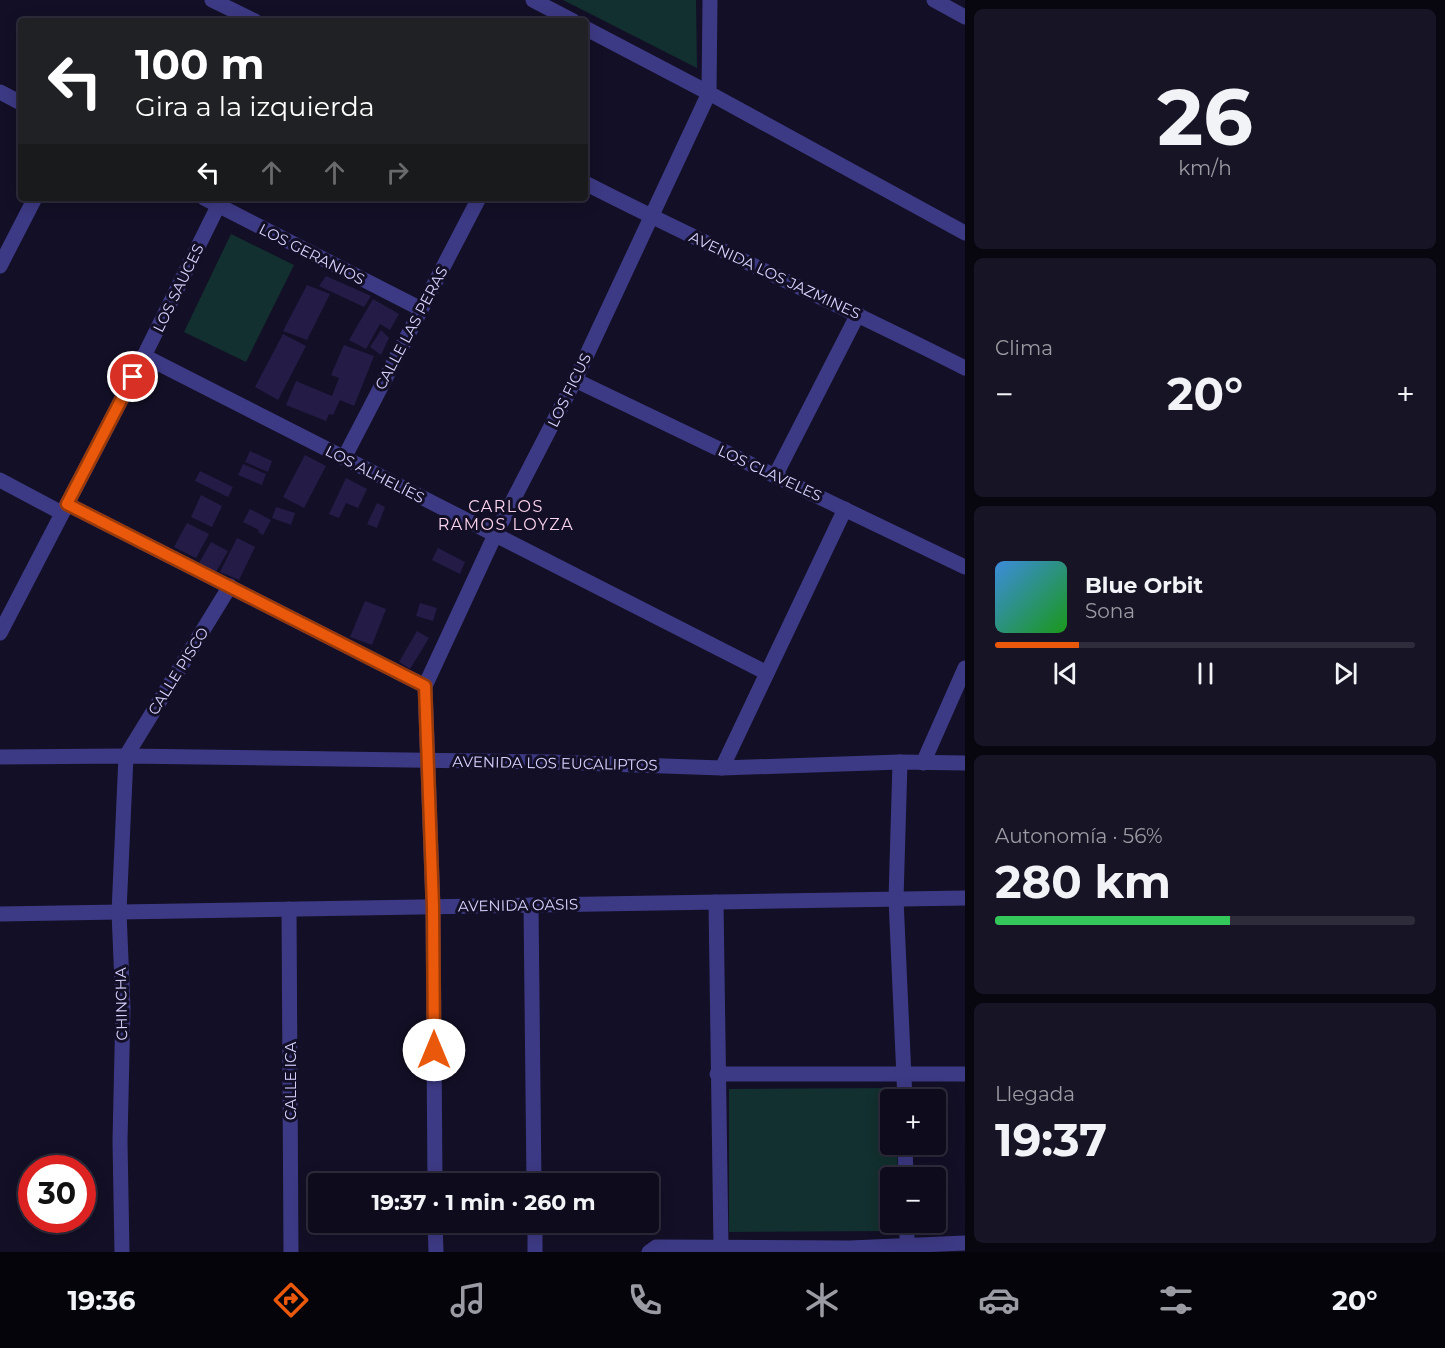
<!DOCTYPE html>
<html lang="es">
<head>
<meta charset="utf-8">
<style>
	body { margin:0; font-family:Montserrat,sans-serif; background:#171425; color:#f1f3f6; height:100vh; display:flex; flex-direction:column; font-size:22px; white-space:nowrap }
	* { box-sizing:border-box; margin:0 }
	p { font-size:20px; color:#9b9ba3 }
	.icon { flex:none; width:33px; height:33px; fill:none; stroke:currentColor; stroke-width:2; stroke-linecap:round; stroke-linejoin:round }
	.map { position:relative; flex:1; overflow:hidden }
	.drawer { display:flex; flex-direction:column; gap:9px; padding:9px; background:#08060f; width:480px }
	.drawer>* { flex:none }
	.hud { position:absolute; left:18px; top:18px; width:570px; height:183px; border-radius:6px; box-shadow:0 3px 15px #0003,0 0 0 2px #2e2b3b; background:#202124; color:#fff; overflow:hidden }
	.tools { position:absolute; left:880px; top:1089px; display:grid; gap:12px }
	.tools a { display:grid; place-items:center; width:66px; height:66px; border-radius:6px; background:#0e0b1c; box-shadow:0 3px 15px #0003,0 0 0 2px #2e2b3b; font-size:30px }
	.speed { position:absolute; left:18px; top:1155px; display:flex; gap:12px; font-size:30px; font-weight:700; text-align:center }
	.speed>* { display:grid; place-content:center; width:78px; height:78px; border-radius:50%; background:#0e0b1c; box-shadow:0 3px 15px #0003,0 0 0 2px #2e2b3b; line-height:1 }
	.speed .limit { border:9px solid #d22; background:#fff; color:#111 }
	.pin { position:absolute; display:grid; place-items:center; width:51px; height:51px; color:#fff; margin:-26px; border:3px solid #fff; border-radius:50%; box-shadow:0 2px 6px #0007 }
	.me { position:absolute; width:66px; margin:-33px; rotate:0deg; stroke-linejoin:round; filter:drop-shadow(0 0 4px #0008) }
	.turn { display:flex; align-items:center; gap:21px; height:126px; padding:0 18px; font-size:27px }
	.turn .icon { width:78px; height:78px; stroke-width:2.5 }
	.turn b { display:block; font-size:42px; line-height:51px }
	.lanes { display:flex; align-items:center; height:57px; padding:0 18px; background:#0003; justify-content:center; gap:30px; direction:ltr }
	.lanes .off { opacity:.35 }
	.big { font-size:45px; font-weight:700; line-height:1.1 }
	.drawer .tile { flex:1; display:flex; flex-direction:column; justify-content:center; gap:9px; min-width:0; padding:0 21px; border-radius:9px; background:#171425 }
	.drawer .dial { align-items:center; gap:0 }
	.dial b { font-size:78px; line-height:1 }
	.song { display:flex; align-items:center; gap:18px }
	.cover { width:72px; height:72px; border-radius:9px; background:linear-gradient(135deg,hsl(210 70% 55%),hsl(120 70% 35%)) }
	.played { height:6px; border-radius:3px; background:linear-gradient(90deg,#ea580c 20%,#2e2b3b 20%) }
	.keys { display:flex; justify-content:space-around; direction:ltr }
	.heat { display:flex; justify-content:space-between; align-items:center; font-size:33px; direction:ltr }
	.charge { height:9px; border-radius:4px; background:linear-gradient(90deg,#34c759 56%,#2e2b3b 0) }
	.trip { position:absolute; left:308px; top:1173px; width:351px; height:60px; border-radius:6px; background:#0e0b1c; box-shadow:0 3px 15px #0003,0 0 0 2px #2e2b3b; font-weight:700; line-height:60px; text-align:center }
	.tab-bar { display:flex; height:96px; justify-content:space-around; align-items:center; background:#06040b; color:#9b9ba3 }
	.tab-bar .icon { width:42px; height:42px }
	.tab-bar .selected { color:#ea580c }
	.tab-bar b { font-size:27px; color:#f1f3f6 }
	main { display:flex; flex:1; min-height:0 }
	.map>svg:first-child { display:block }
	.green { fill:#12302f }
	.building { fill:#241b47 }
	.lines { fill:none; stroke-linecap:round; stroke-linejoin:round }
	.minor { stroke:#3d3a85; stroke-width:15 }
	.route-casing { stroke:#983908; stroke-width:15 }
	.route { stroke:#ea580c; stroke-width:10 }
	.labels { text-anchor:middle; dominant-baseline:central; stroke-width:6; stroke-linejoin:round; paint-order:stroke }
	.street-label { font-size:15px; fill:#d9d4ff; stroke:#130f26 }
	.neighbourhood-label { font-size:16px; letter-spacing:1.5px; fill:#ffd6f0; stroke:#130f26 }
</style>
</head>
<body>
<main>
<div class="map">
<svg width="965" height="1252" viewBox="0 0 965 1252">
	<rect width="100%" height="100%" fill="#130f26"/>
	<g class="green">
		<polygon points="563,0 696,0 697,68"/>
		<polygon points="231,234 294,265 246,362 184,332"/>
		<polygon points="897,1088 897,1099 891,1100 891,1144 897,1145 898,1177 891,1178 891,1222 898,1223 898,1231 729,1232 729,1089"/>
	</g>
	<g class="building">
		<polygon points="326,276 371,296 364,307 319,286"/>
		<polygon points="307,285 330,294 307,340 283,331"/>
		<polygon points="373,299 399,314 390,330 380,324 366,349 349,340"/>
		<polygon points="381,330 389,338 381,355 370,347"/>
		<polygon points="283,334 306,346 278,400 255,387"/>
		<polygon points="344,345 374,356 354,406 340,400 333,415 329,414 326,421 286,405 296,381 332,396 339,378 331,375"/>
		<polygon points="250,451 272,461 268,472 245,462"/>
		<polygon points="305,455 326,466 304,508 283,497"/>
		<polygon points="243,464 266,474 262,485 238,475"/>
		<polygon points="200,471 233,487 228,497 195,481"/>
		<polygon points="346,478 367,489 358,508 346,503 339,518 329,514"/>
		<polygon points="201,495 222,506 212,527 191,517"/>
		<polygon points="377,503 385,507 377,528 367,524"/>
		<polygon points="276,507 295,513 291,525 272,518"/>
		<polygon points="250,509 271,520 263,535 258,532 259,530 243,522"/>
		<polygon points="187,523 209,534 196,558 174,547"/>
		<polygon points="237,538 255,547 239,580 220,572"/>
		<polygon points="211,542 228,551 216,572 199,563"/>
		<polygon points="438,548 465,562 460,574 432,560"/>
		<polygon points="365,601 386,609 372,645 350,637"/>
		<polygon points="420,603 437,608 433,621 416,616"/>
		<polygon points="417,631 429,638 410,669 399,662"/>
	</g>
	<g class="lines">
		<g class="minor">
			<polyline points="212,0 255,21"/>
			<polyline points="533,0 573,21"/>
			<polyline points="710,0 709,93 965,233"/>
			<polyline points="934,0 965,17"/>
			<polyline points="0,92 21,103"/>
			<path d="M 585,183 C 710,247 839,304 965,368"/>
			<polyline points="204,198 421,309"/>
			<polyline points="0,266 35,198"/>
			<polyline points="144,356 767,673"/>
			<polyline points="575,380 965,567"/>
			<polyline points="344,458 479,198"/>
			<polyline points="775,476 858,314"/>
			<polyline points="0,480 62,513"/>
			<polyline points="67,504 425,686"/>
			<polyline points="0,633 144,356 222,198"/>
			<polyline points="0,757 126,756 549,762 722,768 900,762 965,763"/>
			<polyline points="900,762 896,899 905,1100"/>
			<polyline points="923,763 965,668"/>
			<polyline points="722,768 845,509"/>
			<polyline points="716,902 721,1247"/>
			<polyline points="531,905 534,1184"/>
			<polyline points="289,909 291,1252"/>
			<polyline points="0,914 965,898"/>
			<polyline points="717,1074 965,1074"/>
			<polyline points="905,1144 906,1178"/>
			<polyline points="435,1184 433,907 425,686 495,535 575,380 709,93 585,28"/>
			<polyline points="435,1222 436,1252"/>
			<polyline points="535,1222 535,1252"/>
			<polyline points="907,1222 907,1246"/>
			<polyline points="122,1252 120,1141 123,1008 119,912 126,756 230,586"/>
			<polyline points="649,1252 656,1247 850,1248 965,1243"/>
		</g>
	</g>
	<g class="lines">
		<g class="route-casing">
			<polyline id="route" points="133,377 67,504 425,686 433,907 434,1050"/>
		</g>
		<use href="#route" class="route"/>
	</g>
	<g class="labels">
		<g class="street-label">
			<text transform="translate(312 254) rotate(27)">LOS GERANIOS</text>
			<text transform="translate(775 275) rotate(25)">AVENIDA LOS JAZMINES</text>
			<text transform="translate(178 288) rotate(-64)">LOS SAUCES</text>
			<text transform="translate(411 328) rotate(-62)">CALLE LAS PERAS</text>
			<text transform="translate(569 390) rotate(-64)">LOS FICUS</text>
			<text transform="translate(770 473) rotate(25)">LOS CLAVELES</text>
			<text transform="translate(375 474) rotate(27)">LOS ALHELÍES</text>
			<text transform="translate(178 671) rotate(-58)">CALLE PISCO</text>
			<text transform="translate(555 763) rotate(1)">AVENIDA LOS EUCALIPTOS</text>
			<text transform="translate(518 905) rotate(-1)">AVENIDA OASIS</text>
			<text transform="translate(121 1004) rotate(-91)">CHINCHA</text>
			<text transform="translate(290 1081) rotate(-90)">CALLE ICA</text>
		</g>
		<g class="neighbourhood-label">
			<text x="506" y="506">CARLOS<tspan x="506" dy="18">RAMOS LOYZA</tspan></text>
		</g>
	</g>
</svg>
<div class="tools">
<a>+</a>
<a>−</a>
</div>
<div class="speed"><div class="limit">30</div></div>
<div class="pin" style="left:133px;top:377px;background:#d93025"><svg class="icon" aria-label="arrive" viewBox="0 0 24 24"><path d="M6 21V4h12l-3 4 3 4H6"/></svg></div>
<svg class="me" style="left:434px;top:1050px" viewBox="-20 -20 40 40"><circle r="19" fill="#fff"/><path d="M0-13L10 11 0 6-10 11z" fill="#ea580c"/></svg>
<div class="trip">19:37 · 1 min · 260 m</div>
<div class="hud">
<div class="turn"><svg class="icon" aria-label="left" viewBox="0 0 24 24"><path d="M17 20v-9H6M10 6l-5 5 5 5"/></svg><div><b>100 m</b>Gira a la izquierda</div></div>
<div class="lanes"><svg class="icon" aria-label="left" viewBox="0 0 24 24"><path d="M17 20v-9H6M10 6l-5 5 5 5"/></svg><svg class="icon off" aria-label="ahead" viewBox="0 0 24 24"><path d="M12 20V5M6 11l6-6 6 6"/></svg><svg class="icon off" aria-label="ahead" viewBox="0 0 24 24"><path d="M12 20V5M6 11l6-6 6 6"/></svg><svg class="icon off" aria-label="right" viewBox="0 0 24 24"><path d="M7 20v-9h11M14 6l5 5-5 5"/></svg></div>
</div>
</div>
<section class="drawer">
<div class="tile dial"><b>26</b><p>km/h</p></div>
<div class="tile"><p>Clima</p>
<div class="heat"><a>−</a><b class="big">20°</b><a>+</a></div>
</div>
<div class="tile">
<div class="song"><i class="cover"></i><div><b>Blue Orbit</b><p>Sona</p></div></div>
<div class="played"></div>
<div class="keys"><svg class="icon" aria-label="previous" viewBox="0 0 24 24"><path d="M18 5L8 12l10 7zM5 5v14"/></svg><svg class="icon" aria-label="pause" viewBox="0 0 24 24"><path d="M8 5v14M16 5v14"/></svg><svg class="icon" aria-label="next" viewBox="0 0 24 24"><path d="M6 5l10 7-10 7zM19 5v14"/></svg></div>
</div>
<div class="tile"><p>Autonomía · 56%</p><b class="big">280 km</b><div class="charge"></div></div>
<div class="tile"><p>Llegada</p><b class="big">19:37</b></div>
</section>
</main>
<nav class="tab-bar">
<b>19:36</b>
<svg class="icon selected" aria-label="directions" viewBox="0 0 24 24"><path d="M12 3l9 9-9 9-9-9zM9 14v-3h6M13 9l2 2-2 2"/></svg>
<svg class="icon" aria-label="music" viewBox="0 0 24 24"><path d="M9 18V5l10-2v13"/><circle cx="6" cy="18" r="3"/><circle cx="16" cy="16" r="3"/></svg>
<svg class="icon" aria-label="phone" viewBox="0 0 24 24"><path d="M5 4h4l2 5-3 2q2 4 5 5l2-3 5 2v4C11 20 4 13 5 4z"/></svg>
<svg class="icon" aria-label="climate" viewBox="0 0 24 24"><path d="M12 3v18M4 7l16 10M4 17L20 7"/></svg>
<svg class="icon" aria-label="car" viewBox="0 0 24 24"><path d="M5 17H2v-5l4-1 3-4h7l3 4 3 1v5h-3M9 17h6M6 11h13"/><circle cx="7" cy="17" r="2"/><circle cx="17" cy="17" r="2"/></svg>
<svg class="icon" aria-label="filters" viewBox="0 0 24 24"><path d="M4 7h16M4 17h16"/><circle cx="9" cy="7" r="2"/><circle cx="15" cy="17" r="2"/></svg>
<b>20°</b>
</nav>
</body>
</html>
